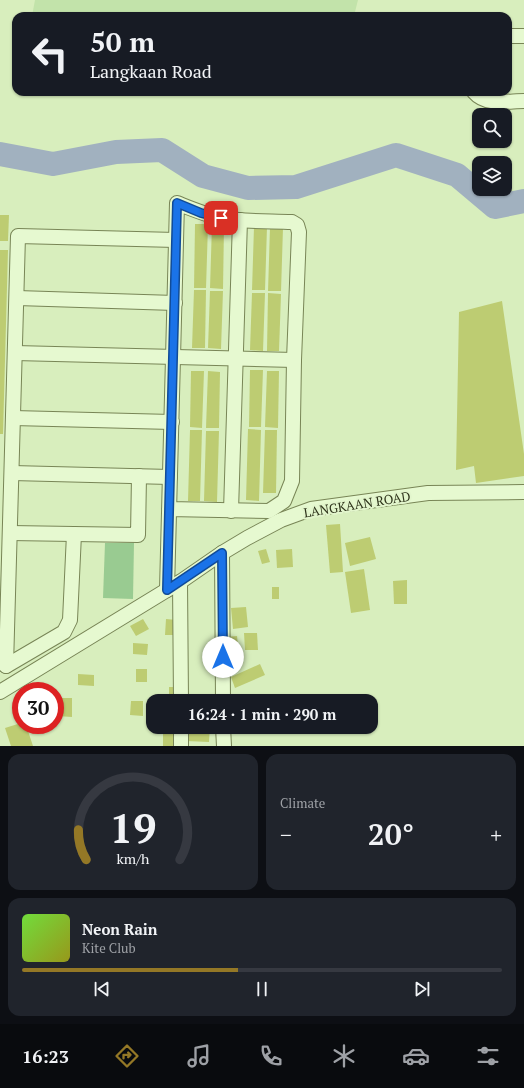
<!DOCTYPE html>
<html lang="en">
<head>
<meta charset="utf-8">
<style>
	body { margin:0; font-family:"PT Serif",serif; background:#20242c; color:#f1f3f6; height:100vh; display:flex; flex-direction:column; font-size:15px; white-space:nowrap }
	* { box-sizing:border-box; margin:0 }
	p { font-size:13px; color:#9ea1a6 }
	.icon { flex:none; width:22px; height:22px; fill:none; stroke:currentColor; stroke-width:2; stroke-linecap:round; stroke-linejoin:round }
	.map { position:relative; height:746px; overflow:hidden }
	.drawer { display:flex; flex-direction:column; gap:8px; padding:8px; background:#0d0f14; flex:1 }
	.drawer>* { flex:none }
	.guide { position:absolute; left:12px; top:12px; width:500px; height:84px; border-radius:12px; box-shadow:0 1px 3px #0004; background:#171b24; color:#f1f3f6; overflow:hidden }
	.fabs { position:absolute; left:472px; top:108px; display:grid; gap:8px }
	.fabs a { display:grid; place-items:center; width:40px; height:40px; border-radius:8px; background:#171b24; box-shadow:0 1px 3px #0004; font-size:20px }
	.speed { position:absolute; left:12px; top:682px; display:flex; gap:8px; font-size:20px; font-weight:700; text-align:center }
	.speed>* { display:grid; place-content:center; width:52px; height:52px; border-radius:50%; background:#171b24; box-shadow:0 1px 3px #0004; line-height:1 }
	.speed .limit { border:6px solid #d22; background:#fff; color:#111 }
	.pin { position:absolute; display:grid; place-items:center; width:34px; height:34px; color:#fff; margin:-17px; border-radius:8px; box-shadow:0 2px 6px #0006 }
	.me { position:absolute; width:44px; margin:-22px; rotate:0deg; stroke-linejoin:round; filter:drop-shadow(0 0 3px #0008) }
	.turn { display:flex; align-items:center; gap:14px; height:84px; padding:0 12px; font-size:18px }
	.turn .icon { width:52px; height:52px; stroke-width:2.5 }
	.turn b { display:block; font-size:28px; line-height:34px }
	.big { font-size:30px; font-weight:700; line-height:1.1 }
	.drawer .card { flex:1; display:flex; flex-direction:column; justify-content:center; gap:6px; min-width:0; padding:0 14px; border-radius:12px; background:#20242c }
	.drawer .dial { align-items:center; gap:0 }
	.dial svg { height:104px; overflow:visible; fill:none; stroke:#363941; stroke-width:7; stroke-linecap:round; text-anchor:middle }
	.dial text { fill:#f1f3f6; stroke:none }
	.song { display:flex; align-items:center; gap:12px }
	.cover { width:48px; height:48px; border-radius:6px; background:linear-gradient(135deg,hsl(100 70% 55%),hsl(60 70% 35%)) }
	.played { height:4px; border-radius:2px; background:linear-gradient(90deg,#947826 45%,#363941 45%) }
	.keys { display:flex; justify-content:space-around; direction:ltr }
	.heat { display:flex; justify-content:space-between; align-items:center; font-size:22px; direction:ltr }
	.drawer .tiles { flex:1; display:grid; gap:8px; grid-template-columns:1fr 1fr }
	.card:last-child { grid-column:span 2 }
	.trip { position:absolute; left:146px; top:694px; width:232px; height:40px; border-radius:12px; background:#171b24; box-shadow:0 1px 3px #0004; font-weight:700; line-height:40px; text-align:center }
	.tab-bar { display:flex; height:64px; justify-content:space-around; align-items:center; background:#090b0e; color:#9ea1a6 }
	.tab-bar .icon { width:28px; height:28px }
	.tab-bar .selected { color:#947826 }
	.tab-bar b { font-size:18px; color:#f1f3f6 }
	.map>svg:first-child { display:block }
	.farmland { fill:#c2e3aa }
	.green { fill:#99cb91 }
	.lines { fill:none; stroke-linecap:round; stroke-linejoin:round }
	.river { stroke:#a1b1bf; stroke-width:24 }
	.building { fill:#bdcc72 }
	.minor-casing { stroke:#788556; stroke-width:16 }
	.minor { stroke:#e6f9d0; stroke-width:14 }
	.route-casing { stroke:#114b97; stroke-width:10 }
	.route { stroke:#1a73e8; stroke-width:7 }
	.labels { text-anchor:middle; dominant-baseline:central; stroke-width:4; stroke-linejoin:round; paint-order:stroke }
	.street-label { font-size:13px; fill:#2e341b; stroke:#e2f5cc }
</style>
</head>
<body>
<div class="map">
<svg width="524" height="746" viewBox="0 0 524 746">
	<rect width="100%" height="100%" fill="#d8eebd"/>
	<polygon class="farmland" points="35,0 358,0 354,16 32,16"/>
	<polygon class="green" points="105,543 134,543 133,599 103,598"/>
	<g class="lines">
		<polyline class="river" points="0,154 53,164 116,152 162,150 203,176 248,188 296,187 396,155 457,175 495,207 524,201"/>
	</g>
	<g class="building">
		<polygon points="0,215 9,215 8,241 0,241"/>
		<polygon points="195,224 208,224 206,288 194,288"/>
		<polygon points="212,224 224,225 223,289 210,288"/>
		<polygon points="254,226 267,226 265,290 252,290"/>
		<polygon points="270,227 283,227 281,291 268,291"/>
		<polygon points="0,250 8,250 3,434 0,434"/>
		<polygon points="194,290 206,290 205,348 192,348"/>
		<polygon points="210,291 223,291 221,349 208,348"/>
		<polygon points="252,293 265,293 263,351 250,350"/>
		<polygon points="268,293 281,294 279,351 267,351"/>
		<polygon points="502,301 524,454 524,476 476,483 474,466 456,470 459,312"/>
		<polygon points="250,370 263,370 261,427 249,427"/>
		<polygon points="191,371 204,371 202,428 190,427"/>
		<polygon points="208,371 220,372 219,428 206,428"/>
		<polygon points="267,371 279,371 278,428 265,427"/>
		<polygon points="248,429 261,430 259,501 246,500"/>
		<polygon points="190,430 202,430 200,501 188,501"/>
		<polygon points="265,430 277,430 276,493 263,493"/>
		<polygon points="206,431 219,431 217,502 204,501"/>
		<polygon points="340,524 343,572 330,573 326,525"/>
		<polygon points="370,537 376,559 350,566 345,543"/>
		<polygon points="266,549 270,562 262,564 258,551"/>
		<polygon points="292,549 293,567 277,568 276,550"/>
		<polygon points="364,569 370,610 351,613 345,572"/>
		<polygon points="407,580 407,604 394,604 393,581"/>
		<rect x="272" y="587" width="7" height="12"/>
		<polygon points="246,607 248,627 233,629 231,608"/>
		<polygon points="143,619 149,629 136,636 130,626"/>
		<polygon points="166,619 177,620 177,635 165,635"/>
		<polygon points="244,633 257,633 258,650 245,650"/>
		<polygon points="237,636 239,657 226,657 225,637"/>
		<polygon points="133,643 148,644 147,655 133,654"/>
		<polygon points="260,664 265,675 235,688 231,677"/>
		<rect x="136" y="669" width="11" height="13"/>
		<polygon points="78,674 94,675 94,686 78,685"/>
		<rect x="169" y="687" width="10" height="11"/>
		<polygon points="57,698 72,698 72,717 57,716"/>
		<polygon points="131,701 143,701 143,716 130,715"/>
		<polygon points="21,723 21,725 26,725 33,746 11,746 5,728"/>
		<polygon points="187,727 210,727 209,742 186,741"/>
		<rect x="163" y="732" width="14" height="14"/>
	</g>
	<g class="lines">
		<g class="minor-casing">
			<g id="minor">
				<polyline points="508,36 524,36"/>
				<path d="M 474,92 C 486,106 507,101 524,101"/>
				<polyline points="17,298 175,303"/>
				<polyline points="15,353 294,360"/>
				<polyline points="13,418 172,422"/>
				<polyline points="12,473 170,477"/>
				<polyline points="231,511 240,220"/>
				<polyline points="10,533 138,535 139,476"/>
				<polyline points="222,553 223,701"/>
				<polyline points="180,582 181,701"/>
				<path d="M 167,590 L 177,203 C 192,209 206,215 221,218 C 244,222 269,221 292,222 L 297,225 L 299,232 L 294,360 L 292,481 L 284,501 L 269,511 L 169,509"/>
				<polyline points="6,666 18,236 176,240"/>
				<polyline points="6,666 64,632 70,620 74,534"/>
				<polyline points="0,692 180,582 222,553 247,538 281,520 311,509 428,493 524,492"/>
				<polyline points="181,727 181,746"/>
				<polyline points="223,727 224,746"/>
			</g>
		</g>
		<use href="#minor" class="minor"/>
	</g>
	<g class="lines">
		<g class="route-casing">
			<polyline id="route" points="221,218 201,213 177,203 167,590 222,553 223,657"/>
		</g>
		<use href="#route" class="route"/>
	</g>
	<g class="labels">
		<g class="street-label">
			<text transform="translate(357 504) rotate(-9)">LANGKAAN ROAD</text>
		</g>
	</g>
</svg>
<div class="fabs">
<a><svg class="icon" aria-label="search" viewBox="0 0 24 24"><circle cx="10" cy="10" r="6"/><path d="M15 15l6 6"/></svg></a>
<a><svg class="icon" aria-label="layers" viewBox="0 0 24 24"><path d="M12 4l9 5-9 5-9-5zM3 14l9 5 9-5"/></svg></a>
</div>
<div class="speed"><div class="limit">30</div></div>
<div class="pin" style="left:221px;top:218px;background:#d93025"><svg class="icon" aria-label="arrive" viewBox="0 0 24 24"><path d="M6 21V4h12l-3 4 3 4H6"/></svg></div>
<svg class="me" style="left:223px;top:657px" viewBox="-20 -20 40 40"><circle r="19" fill="#fff"/><path d="M0-13L10 11 0 6-10 11z" fill="#1a73e8"/></svg>
<div class="trip">16:24 · 1 min · 290 m</div>
<div class="guide">
<div class="turn"><svg class="icon" aria-label="left" viewBox="0 0 24 24"><path d="M17 20v-9H6M10 6l-5 5 5 5"/></svg><div><b>50 m</b>Langkaan Road</div></div>
</div>
</div>
<section class="drawer">
<div class="tiles">
<div class="card dial"><svg viewBox="0 0 100 80">
<path d="M14 69A42 42 0 1 1 86 69"/>
<path d="M14 69A42 42 0 0 1 8 46" stroke="#947826"/>
<text x="50" y="56" font-size="32" font-weight="700">19</text>
<text x="50" y="72" font-size="11">km/h</text>
</svg></div>
<div class="card"><p>Climate</p>
<div class="heat"><a>−</a><b class="big">20°</b><a>+</a></div>
</div>
<div class="card">
<div class="song"><i class="cover"></i><div><b>Neon Rain</b><p>Kite Club</p></div></div>
<div class="played"></div>
<div class="keys"><svg class="icon" aria-label="previous" viewBox="0 0 24 24"><path d="M18 5L8 12l10 7zM5 5v14"/></svg><svg class="icon" aria-label="pause" viewBox="0 0 24 24"><path d="M8 5v14M16 5v14"/></svg><svg class="icon" aria-label="next" viewBox="0 0 24 24"><path d="M6 5l10 7-10 7zM19 5v14"/></svg></div>
</div>
</div>
</section>
<nav class="tab-bar">
<b>16:23</b>
<svg class="icon selected" aria-label="directions" viewBox="0 0 24 24"><path d="M12 3l9 9-9 9-9-9zM9 14v-3h6M13 9l2 2-2 2"/></svg>
<svg class="icon" aria-label="music" viewBox="0 0 24 24"><path d="M9 18V5l10-2v13"/><circle cx="6" cy="18" r="3"/><circle cx="16" cy="16" r="3"/></svg>
<svg class="icon" aria-label="phone" viewBox="0 0 24 24"><path d="M5 4h4l2 5-3 2q2 4 5 5l2-3 5 2v4C11 20 4 13 5 4z"/></svg>
<svg class="icon" aria-label="climate" viewBox="0 0 24 24"><path d="M12 3v18M4 7l16 10M4 17L20 7"/></svg>
<svg class="icon" aria-label="car" viewBox="0 0 24 24"><path d="M5 17H2v-5l4-1 3-4h7l3 4 3 1v5h-3M9 17h6M6 11h13"/><circle cx="7" cy="17" r="2"/><circle cx="17" cy="17" r="2"/></svg>
<svg class="icon" aria-label="filters" viewBox="0 0 24 24"><path d="M4 7h16M4 17h16"/><circle cx="9" cy="7" r="2"/><circle cx="15" cy="17" r="2"/></svg>
</nav>
</body>
</html>
